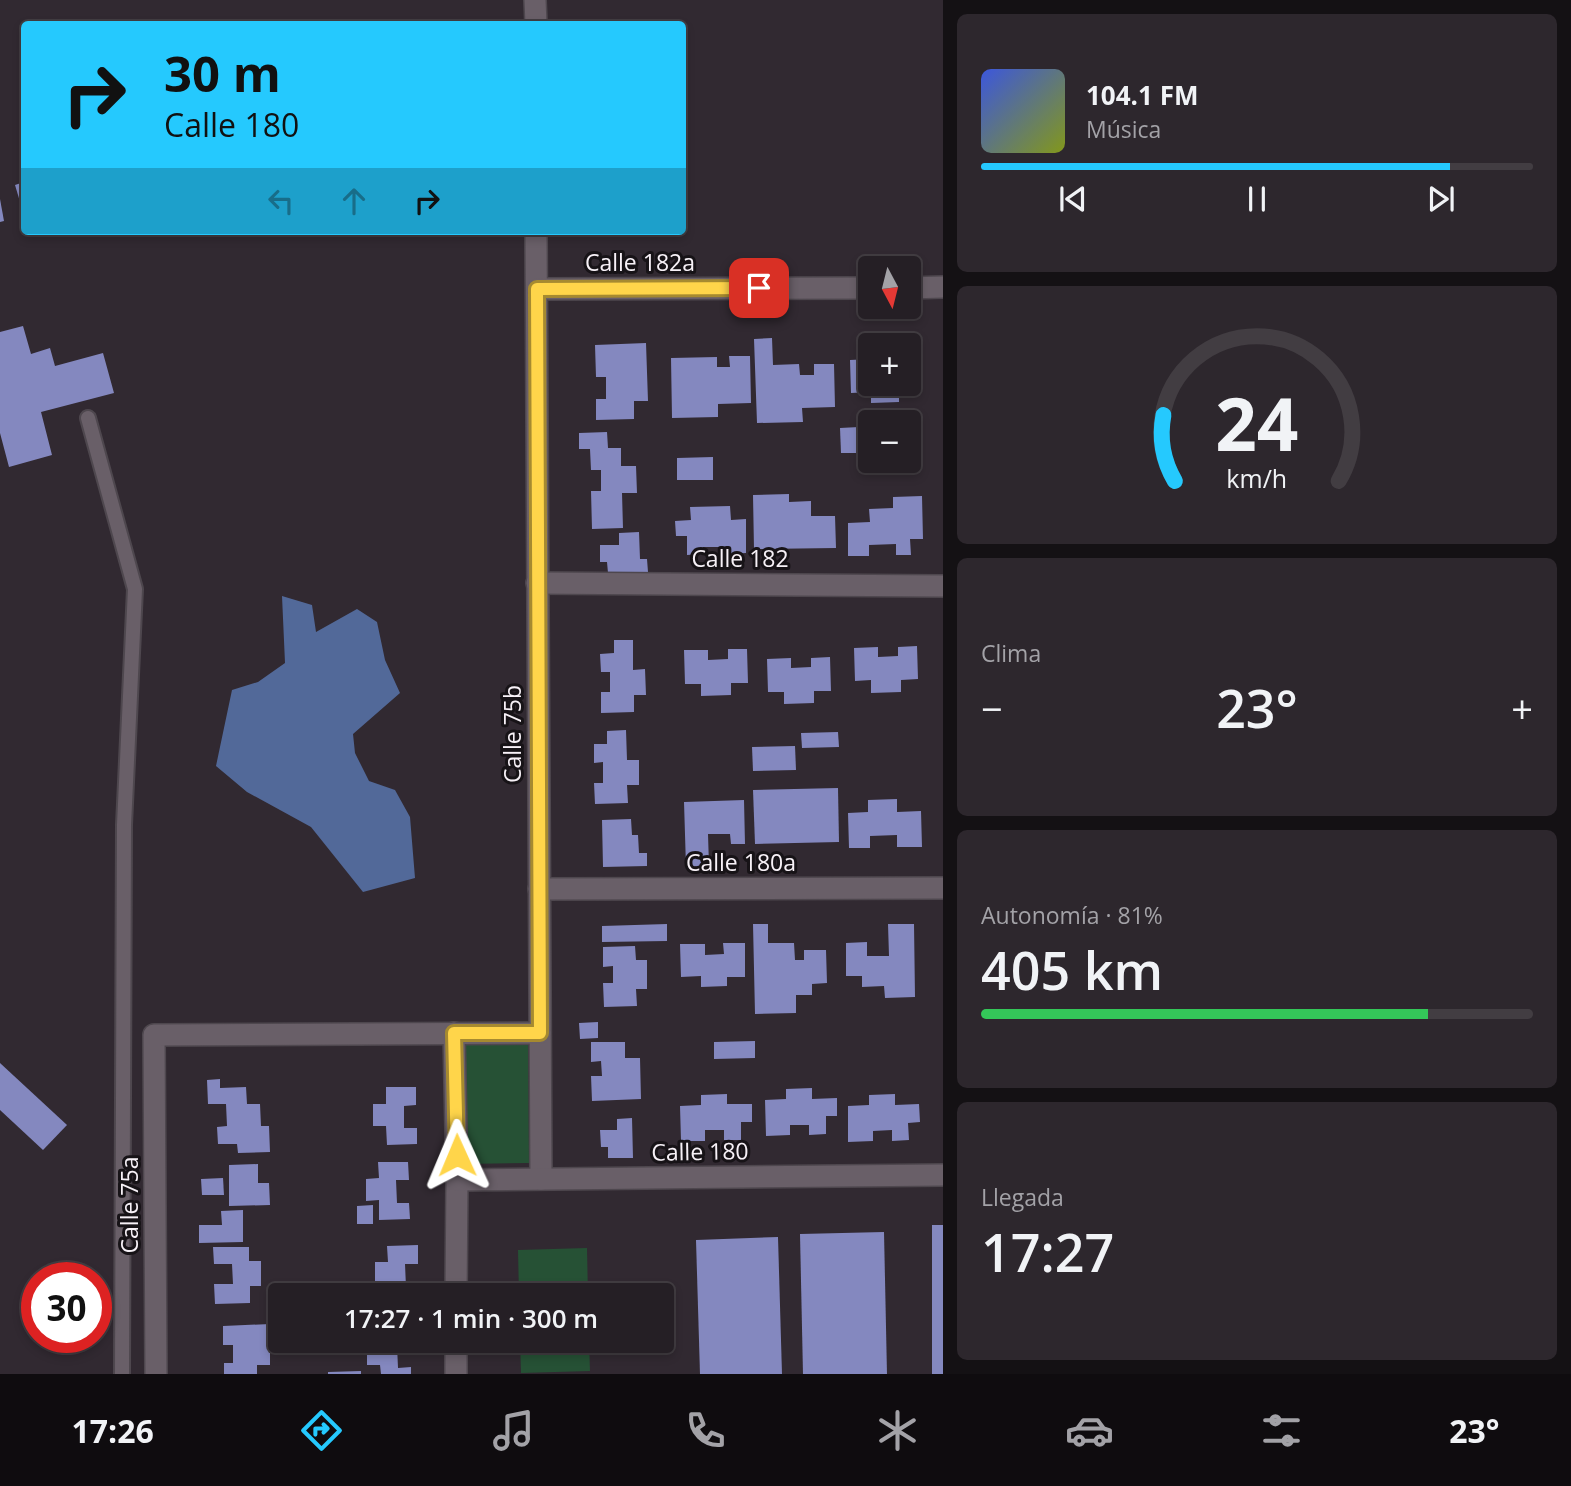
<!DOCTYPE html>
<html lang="es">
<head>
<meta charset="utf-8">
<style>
	body { margin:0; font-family:"Open Sans",sans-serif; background:#2d272d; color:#f1f3f6; height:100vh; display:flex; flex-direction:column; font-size:26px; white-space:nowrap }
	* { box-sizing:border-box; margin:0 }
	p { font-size:23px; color:#a3a2a7 }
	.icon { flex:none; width:38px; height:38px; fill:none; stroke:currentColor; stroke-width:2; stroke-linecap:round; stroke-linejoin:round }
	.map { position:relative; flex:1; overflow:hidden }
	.details { display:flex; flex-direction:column; gap:14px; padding:14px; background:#141114; width:628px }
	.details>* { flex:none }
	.guide { position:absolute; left:21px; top:21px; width:665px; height:214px; border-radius:7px; box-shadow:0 4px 10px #0003,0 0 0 2px #423d42; background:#25c9fe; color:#111; overflow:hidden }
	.needle { width:46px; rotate:173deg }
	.buttons { position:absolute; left:858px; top:256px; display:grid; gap:14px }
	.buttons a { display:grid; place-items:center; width:63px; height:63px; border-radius:7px; background:#251f25; box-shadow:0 4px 10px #0003,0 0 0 2px #423d42; font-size:35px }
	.speed { position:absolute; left:21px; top:1262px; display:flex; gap:14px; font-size:35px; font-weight:700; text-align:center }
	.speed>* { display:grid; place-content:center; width:91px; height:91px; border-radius:50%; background:#251f25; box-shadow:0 4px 10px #0003,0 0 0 2px #423d42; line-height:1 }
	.speed .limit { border:10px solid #d22; background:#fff; color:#111 }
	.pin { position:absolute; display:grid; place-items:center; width:60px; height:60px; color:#fff; margin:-30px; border-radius:14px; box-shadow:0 4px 10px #0006 }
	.me { position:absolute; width:77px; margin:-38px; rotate:359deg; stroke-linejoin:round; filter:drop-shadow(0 0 5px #0008) }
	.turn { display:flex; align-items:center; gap:24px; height:147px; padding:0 28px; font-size:32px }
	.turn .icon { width:91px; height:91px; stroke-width:2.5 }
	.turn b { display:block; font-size:49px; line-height:60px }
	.lanes { display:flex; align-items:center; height:66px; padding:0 28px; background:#0003; justify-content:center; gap:35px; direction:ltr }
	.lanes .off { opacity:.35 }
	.big { font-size:52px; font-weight:600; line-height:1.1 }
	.details .card { flex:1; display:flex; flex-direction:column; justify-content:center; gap:10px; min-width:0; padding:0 24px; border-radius:10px; background:#2d272d }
	.details .dial { align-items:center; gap:0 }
	.dial svg { height:182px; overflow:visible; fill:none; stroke:#423d42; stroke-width:7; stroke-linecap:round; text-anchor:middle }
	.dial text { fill:#f1f3f6; stroke:none }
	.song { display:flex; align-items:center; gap:21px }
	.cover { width:84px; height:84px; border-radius:10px; background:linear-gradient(135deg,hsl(230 70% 55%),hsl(70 70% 35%)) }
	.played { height:7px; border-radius:4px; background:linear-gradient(90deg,#25c9fe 85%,#423d42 85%) }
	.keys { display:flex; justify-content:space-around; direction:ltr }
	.heat { display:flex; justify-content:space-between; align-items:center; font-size:38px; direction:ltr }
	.charge { height:10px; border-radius:5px; background:linear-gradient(90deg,#34c759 81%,#423d42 0) }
	.trip { position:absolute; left:268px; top:1283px; width:406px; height:70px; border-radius:7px; background:#251f25; box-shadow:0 4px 10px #0003,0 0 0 2px #423d42; font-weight:600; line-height:70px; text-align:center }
	.menu { display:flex; height:112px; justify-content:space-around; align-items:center; background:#0f0c0f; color:#a3a2a7 }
	.menu .icon { width:49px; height:49px }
	.menu .current { color:#25c9fe }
	.menu b { font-size:32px; color:#f1f3f6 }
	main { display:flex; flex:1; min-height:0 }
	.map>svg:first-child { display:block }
	.green { fill:#265135 }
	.water { fill:#526999 }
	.building { fill:#8488bf }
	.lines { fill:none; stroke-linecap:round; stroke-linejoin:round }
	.service-casing { stroke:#4e474e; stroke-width:18 }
	.minor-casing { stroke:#4e474e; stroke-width:24 }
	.service { stroke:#695f68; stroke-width:14 }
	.minor { stroke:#695f68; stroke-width:21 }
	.route-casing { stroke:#a68a30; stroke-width:18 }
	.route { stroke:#ffd54a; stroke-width:12 }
	.labels { text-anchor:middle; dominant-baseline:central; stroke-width:6; stroke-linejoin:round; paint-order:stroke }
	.street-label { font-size:23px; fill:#f7f1f7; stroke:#171317 }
</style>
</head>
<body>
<main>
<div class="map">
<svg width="943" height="1374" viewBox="0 0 943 1374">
	<rect width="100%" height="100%" fill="#312931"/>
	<g class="green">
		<polygon points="528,1044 529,1163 464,1164 463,1045"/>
		<polygon points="587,1248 588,1295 519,1295 518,1250"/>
		<polygon points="520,1341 589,1341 590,1371 521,1373"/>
	</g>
	<polygon class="water" points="282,596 312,605 316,632 357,609 377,622 385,660 400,693 353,734 355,753 369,781 395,790 410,817 415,878 363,892 311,827 247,792 216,766 232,690 258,682 285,663"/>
	<g class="building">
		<polygon points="24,182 24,215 15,185"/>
		<polygon points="0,199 4,221 0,222"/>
		<polygon points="23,326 31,354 50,348 55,366 103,353 114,393 41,412 52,455 9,467 0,433 0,332"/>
		<polygon points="772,338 773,365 799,364 800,375 814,375 814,364 834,364 835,407 802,408 803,422 757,423 754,339"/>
		<polygon points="646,343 648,401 634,401 634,419 596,420 596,399 606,399 606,377 596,377 595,345"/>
		<polygon points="729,356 750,356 751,403 718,404 718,417 672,418 671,358 717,357 717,367 730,367"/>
		<polygon points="870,359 870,383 908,383 908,359 914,359 915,391 899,391 899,402 871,403 871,392 851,393 850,360"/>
		<polygon points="859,427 860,453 841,453 840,428"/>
		<polygon points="607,432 608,448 621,448 621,466 636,466 637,493 622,493 623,528 592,529 591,491 601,491 601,470 591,470 590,449 579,449 579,433"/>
		<polygon points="919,454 919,472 881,473 880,460 908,460 908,455"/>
		<polygon points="713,457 713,480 677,480 677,458"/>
		<polygon points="789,494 789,502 811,501 811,516 835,516 836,548 754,549 753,495"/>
		<polygon points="922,496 923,539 910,539 911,555 896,555 896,544 869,545 869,556 848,556 848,523 870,522 869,509 893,508 893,497"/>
		<polygon points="730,506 731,520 746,519 746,553 730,554 729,547 703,547 703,554 687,555 687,536 676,536 675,521 691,520 690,507"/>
		<polygon points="639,532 640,559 647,559 648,572 608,573 607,562 600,562 600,545 619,545 619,533"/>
		<polygon points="614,640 633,640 633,670 645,669 646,695 634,695 634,712 601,713 601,692 610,692 610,672 601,672 600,654 614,653"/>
		<polygon points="917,646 918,679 901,680 901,692 871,693 871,680 855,681 854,648 878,647 878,657 898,656 898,647"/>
		<polygon points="728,649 747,649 748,683 731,683 731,695 701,696 701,684 685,684 684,650 708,650 708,660 728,659"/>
		<polygon points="830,657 831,691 814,691 814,703 784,704 784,692 768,692 767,659 791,658 791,668 811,667 811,658"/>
		<polygon points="626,730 627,760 639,760 639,785 627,785 628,803 595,804 594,783 603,783 603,762 594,763 594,744 607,744 607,731"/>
		<polygon points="838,732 839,747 802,748 801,733"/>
		<polygon points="795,746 796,770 753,771 752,747"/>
		<polygon points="838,788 839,842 755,844 753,790"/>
		<polygon points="897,799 897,812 921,811 922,847 897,847 897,835 870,836 870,848 849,848 848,813 868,812 868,800"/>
		<polygon points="744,800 745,844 731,844 730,834 708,834 709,866 686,867 684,802"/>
		<polygon points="631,819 632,835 638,835 639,853 647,853 647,866 603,867 602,820"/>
		<polygon points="667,924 667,941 602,942 602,926"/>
		<polygon points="753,924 768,924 768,943 794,943 795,960 804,960 804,950 826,950 827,983 812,984 812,995 796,995 796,1013 755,1014"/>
		<polygon points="888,924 914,924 915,997 885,998 884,986 862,987 862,976 846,976 846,943 867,942 867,956 889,956"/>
		<polygon points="723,943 745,943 745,977 727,977 727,986 701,987 701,976 681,977 680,944 705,944 705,955 724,954"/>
		<polygon points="635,946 636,960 647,960 647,989 636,989 637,1006 604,1007 603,983 613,983 613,966 603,967 603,947"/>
		<polygon points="598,1022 598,1038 580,1039 579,1023"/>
		<polygon points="755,1041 755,1058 714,1059 714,1042"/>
		<polygon points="591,1042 625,1042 625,1058 640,1058 641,1099 592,1101 591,1076 602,1076 601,1061 591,1062"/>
		<polygon points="0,1063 67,1125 43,1150 0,1110"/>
		<polygon points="220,1079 220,1088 246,1087 247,1104 260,1104 261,1126 269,1126 270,1152 238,1153 237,1144 218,1144 217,1127 227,1126 226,1104 208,1104 207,1080"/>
		<polygon points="386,1087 416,1087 416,1105 404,1106 404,1128 417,1128 417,1144 387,1145 386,1126 373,1126 373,1104 386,1104"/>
		<polygon points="812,1088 812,1099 837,1098 837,1116 826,1116 826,1134 809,1135 809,1125 790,1125 790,1135 766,1136 765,1100 786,1099 786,1089"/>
		<polygon points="727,1094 727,1104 752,1104 752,1122 741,1122 741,1140 724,1140 724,1130 705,1130 705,1141 681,1141 680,1106 701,1105 701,1095"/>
		<polygon points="895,1094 895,1105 919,1104 920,1122 908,1123 909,1140 892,1141 892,1130 873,1131 873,1141 848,1142 848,1106 869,1105 869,1095"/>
		<polygon points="632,1118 633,1158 608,1158 608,1147 601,1147 600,1130 617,1130 617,1119"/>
		<polygon points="378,1162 408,1162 409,1180 396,1180 397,1203 409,1203 410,1219 379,1220 379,1200 366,1201 366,1179 379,1178"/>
		<polygon points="258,1164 258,1183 269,1183 270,1205 229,1206 229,1165"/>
		<polygon points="223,1178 224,1195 202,1195 201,1179"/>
		<polygon points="373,1205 373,1224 357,1224 357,1206"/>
		<polygon points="243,1210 243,1242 199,1243 199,1225 222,1225 221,1211"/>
		<rect x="932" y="1225" width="11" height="149"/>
		<polygon points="884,1232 887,1374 803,1374 800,1234"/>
		<polygon points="778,1237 782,1374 700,1374 696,1240"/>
		<polygon points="418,1245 418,1264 405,1264 406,1287 418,1286 419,1295 389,1295 388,1284 375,1285 375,1262 388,1262 387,1246"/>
		<polygon points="213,1247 249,1247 249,1261 261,1261 261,1286 250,1286 250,1303 215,1304 214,1284 233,1284 232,1264 214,1264"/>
		<polygon points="270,1324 270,1365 257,1365 257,1374 224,1374 224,1363 233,1363 233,1345 223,1345 223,1326"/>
		<polygon points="380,1340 410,1340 410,1345 397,1345 398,1368 411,1367 411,1374 381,1374 380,1365 367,1365 367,1343 380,1343"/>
		<polygon points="361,1371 361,1374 328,1374 328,1372"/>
	</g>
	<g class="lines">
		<g class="service-casing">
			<polyline id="service" points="88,418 135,589 124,825 122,1374"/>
		</g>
		<g class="minor-casing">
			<g id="minor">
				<polyline points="535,0 536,24"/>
				<polyline points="536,231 541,1179"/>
				<polyline points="908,288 943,287"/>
				<polyline points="537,289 870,288"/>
				<polyline points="537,583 943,586"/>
				<polyline points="539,889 943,888"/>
				<polyline points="454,1033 457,1180 456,1295"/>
				<polyline points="457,1180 943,1175"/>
				<polyline points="156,1374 154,1035 540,1033"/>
				<polyline points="456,1374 456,1340"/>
			</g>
		</g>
		<use href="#service" class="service"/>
		<use href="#minor" class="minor"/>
	</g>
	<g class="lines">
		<g class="route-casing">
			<polyline id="route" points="457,1155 454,1033 540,1033 537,289 759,288"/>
		</g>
		<use href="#route" class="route"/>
	</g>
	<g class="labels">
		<g class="street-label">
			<text x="640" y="262">Calle 182a</text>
			<text x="740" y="558">Calle 182</text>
			<text transform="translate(512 734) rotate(-90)">Calle 75b</text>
			<text x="741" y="862">Calle 180a</text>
			<text transform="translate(700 1151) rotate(-1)">Calle 180</text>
			<text transform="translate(129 1205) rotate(-90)">Calle 75a</text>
		</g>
	</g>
</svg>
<div class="buttons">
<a><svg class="needle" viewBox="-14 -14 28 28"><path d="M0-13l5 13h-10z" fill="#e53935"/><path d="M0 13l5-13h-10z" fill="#a3a2a7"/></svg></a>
<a>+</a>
<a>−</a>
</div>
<div class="speed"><div class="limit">30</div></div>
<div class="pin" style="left:759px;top:288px;background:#d93025"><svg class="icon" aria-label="arrive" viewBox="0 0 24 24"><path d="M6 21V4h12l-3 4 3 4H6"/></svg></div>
<svg class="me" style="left:457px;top:1155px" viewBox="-20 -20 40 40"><path d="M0-17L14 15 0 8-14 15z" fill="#ffd54a" stroke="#fff" stroke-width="4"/></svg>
<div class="trip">17:27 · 1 min · 300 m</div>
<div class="guide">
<div class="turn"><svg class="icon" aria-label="right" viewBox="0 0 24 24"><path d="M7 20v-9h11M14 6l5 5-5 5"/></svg><div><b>30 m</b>Calle 180</div></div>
<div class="lanes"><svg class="icon off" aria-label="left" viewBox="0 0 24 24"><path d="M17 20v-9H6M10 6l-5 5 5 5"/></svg><svg class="icon off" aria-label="ahead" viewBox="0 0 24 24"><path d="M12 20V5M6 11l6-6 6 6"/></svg><svg class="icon" aria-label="right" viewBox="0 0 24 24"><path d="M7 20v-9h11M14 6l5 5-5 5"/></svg></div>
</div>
</div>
<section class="details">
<div class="card">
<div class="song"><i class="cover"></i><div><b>104.1 FM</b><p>Música</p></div></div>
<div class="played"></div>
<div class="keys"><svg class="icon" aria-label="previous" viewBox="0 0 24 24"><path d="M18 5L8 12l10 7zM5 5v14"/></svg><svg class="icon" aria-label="pause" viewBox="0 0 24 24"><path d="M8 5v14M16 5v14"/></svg><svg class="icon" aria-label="next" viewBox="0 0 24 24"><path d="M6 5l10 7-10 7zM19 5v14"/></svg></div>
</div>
<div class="card dial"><svg viewBox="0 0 100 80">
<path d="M14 69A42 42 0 1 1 86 69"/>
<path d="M14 69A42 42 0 0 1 9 40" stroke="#25c9fe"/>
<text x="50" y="56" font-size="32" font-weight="700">24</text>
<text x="50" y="72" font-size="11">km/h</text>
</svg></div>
<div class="card"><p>Clima</p>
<div class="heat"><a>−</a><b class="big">23°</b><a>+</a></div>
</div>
<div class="card"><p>Autonomía · 81%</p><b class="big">405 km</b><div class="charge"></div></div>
<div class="card"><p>Llegada</p><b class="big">17:27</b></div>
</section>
</main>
<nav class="menu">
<b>17:26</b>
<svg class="icon current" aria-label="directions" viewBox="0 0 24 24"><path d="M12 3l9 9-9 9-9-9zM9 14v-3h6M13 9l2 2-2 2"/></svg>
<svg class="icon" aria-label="music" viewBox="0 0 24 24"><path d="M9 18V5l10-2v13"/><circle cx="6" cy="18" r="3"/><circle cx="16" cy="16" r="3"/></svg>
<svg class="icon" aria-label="phone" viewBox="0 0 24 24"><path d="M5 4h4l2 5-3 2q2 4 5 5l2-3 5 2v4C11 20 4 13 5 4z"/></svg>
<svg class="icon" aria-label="climate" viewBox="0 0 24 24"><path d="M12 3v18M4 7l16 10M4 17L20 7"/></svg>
<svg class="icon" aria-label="car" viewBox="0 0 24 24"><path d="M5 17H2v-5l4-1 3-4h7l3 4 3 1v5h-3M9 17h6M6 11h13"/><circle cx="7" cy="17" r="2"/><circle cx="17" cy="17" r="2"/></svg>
<svg class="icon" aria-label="filters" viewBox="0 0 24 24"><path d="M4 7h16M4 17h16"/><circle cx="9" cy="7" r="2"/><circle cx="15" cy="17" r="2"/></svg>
<b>23°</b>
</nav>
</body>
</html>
